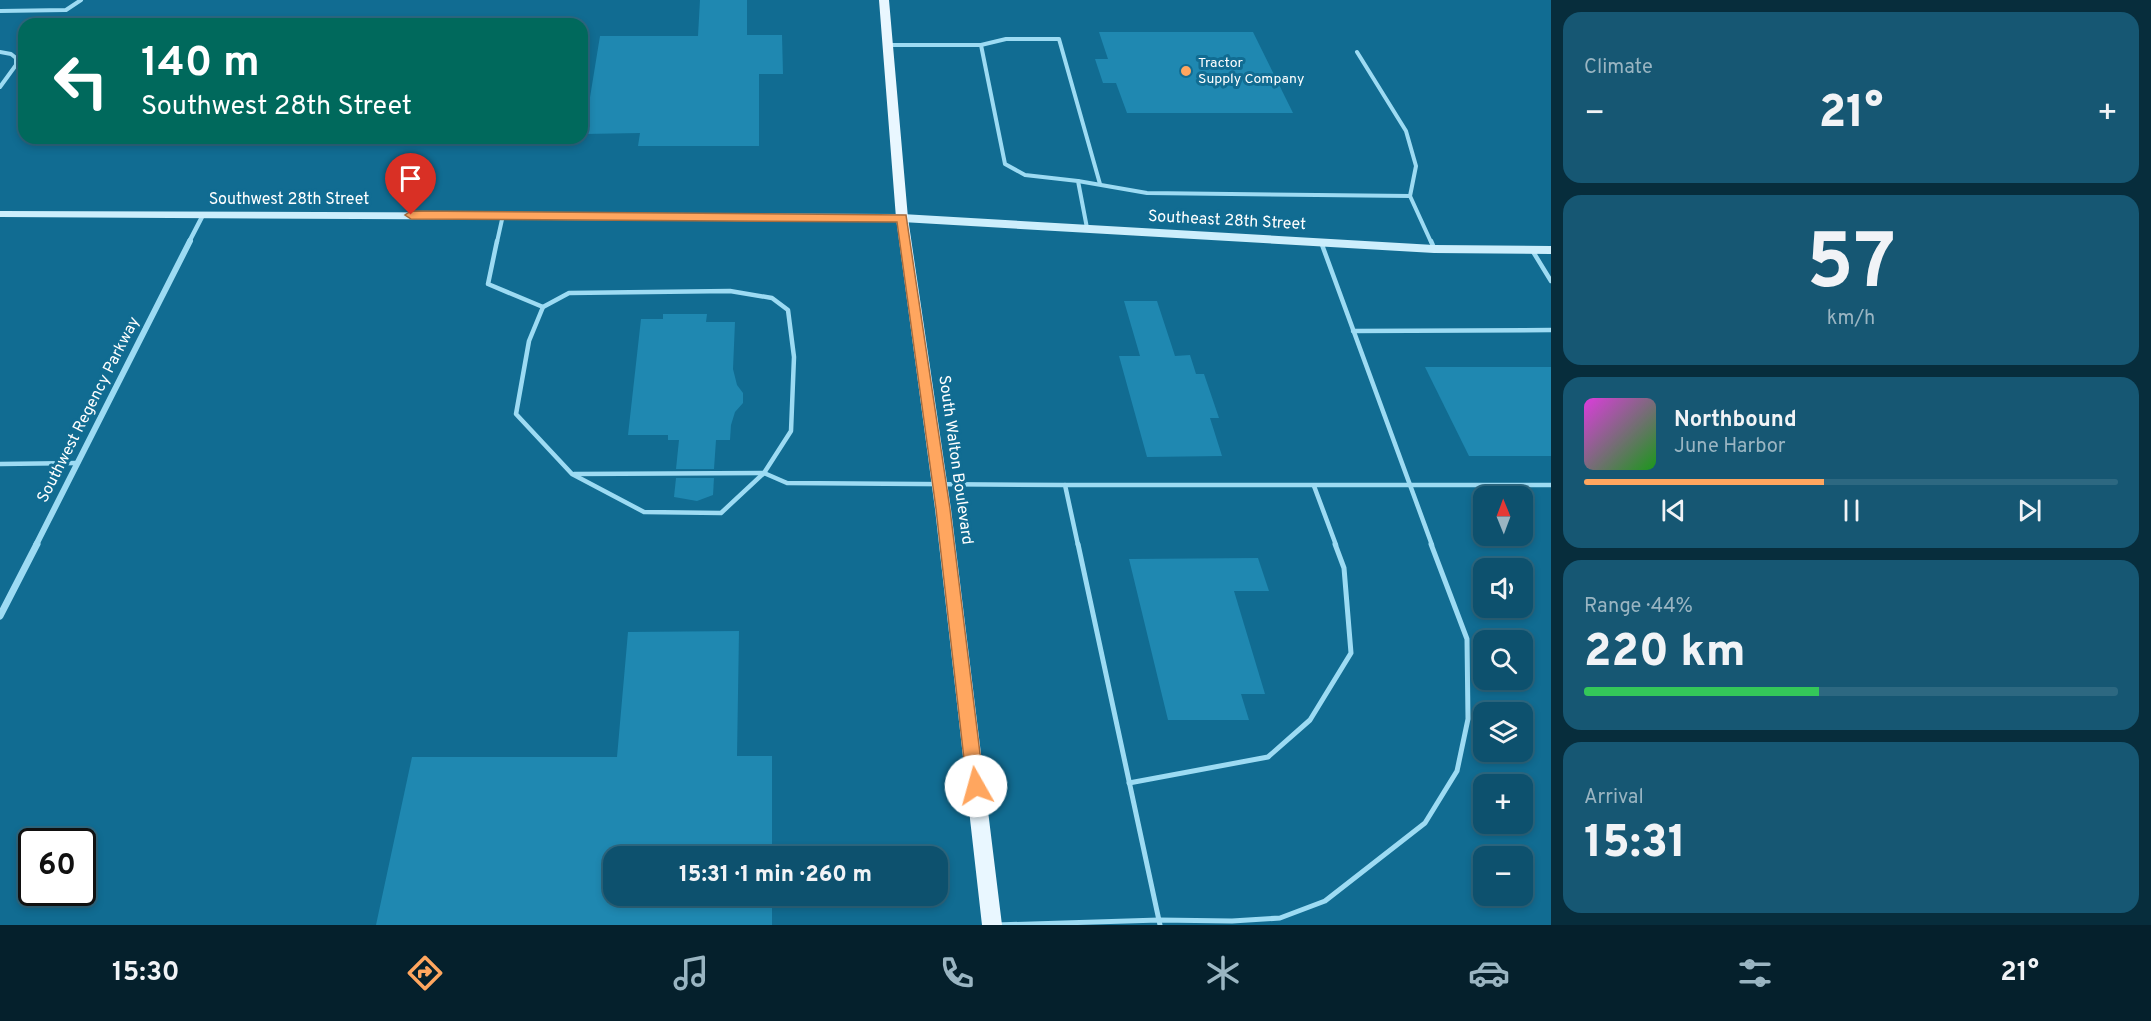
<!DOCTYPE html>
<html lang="en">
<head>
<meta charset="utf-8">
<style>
	body { margin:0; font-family:Overpass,sans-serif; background:#165773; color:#f1f3f6; height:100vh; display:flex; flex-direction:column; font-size:22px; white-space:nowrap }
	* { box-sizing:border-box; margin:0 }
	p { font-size:20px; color:#9ab5c2 }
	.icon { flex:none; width:33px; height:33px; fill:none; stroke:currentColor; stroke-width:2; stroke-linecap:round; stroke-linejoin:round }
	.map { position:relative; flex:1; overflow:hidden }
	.sheet { display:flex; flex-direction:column; gap:12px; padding:12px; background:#072d3c; width:600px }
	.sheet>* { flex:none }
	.hud { position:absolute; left:18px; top:18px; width:570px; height:126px; border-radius:18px; box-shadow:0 3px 9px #0003,0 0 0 2px #2d6881; background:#00695c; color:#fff; overflow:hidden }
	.needle { width:39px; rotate:359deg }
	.tools { position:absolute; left:1473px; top:486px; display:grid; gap:12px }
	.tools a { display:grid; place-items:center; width:60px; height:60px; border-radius:12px; background:#0d516e; box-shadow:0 3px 9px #0003,0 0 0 2px #2d6881; font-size:30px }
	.speed { position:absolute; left:18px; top:828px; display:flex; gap:12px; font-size:30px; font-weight:700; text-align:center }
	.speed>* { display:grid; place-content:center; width:78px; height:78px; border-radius:50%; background:#0d516e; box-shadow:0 3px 9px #0003,0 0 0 2px #2d6881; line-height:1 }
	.speed .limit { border:3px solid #111; border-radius:9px; background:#fff; color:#111 }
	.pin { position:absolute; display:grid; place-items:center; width:51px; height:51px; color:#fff; margin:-62px -26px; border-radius:50% 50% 50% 0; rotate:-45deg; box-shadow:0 0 6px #0007 }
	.pin .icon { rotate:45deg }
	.me { position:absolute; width:66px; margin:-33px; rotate:353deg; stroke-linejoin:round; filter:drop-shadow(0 0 4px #0008) }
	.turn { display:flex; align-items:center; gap:21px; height:126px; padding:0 24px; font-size:27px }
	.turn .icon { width:78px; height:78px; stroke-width:2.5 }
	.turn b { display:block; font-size:42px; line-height:51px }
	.big { font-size:45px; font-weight:800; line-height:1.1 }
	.sheet .widget { flex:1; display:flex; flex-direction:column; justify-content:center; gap:9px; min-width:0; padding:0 21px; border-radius:18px; background:#165773 }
	.sheet .dial { align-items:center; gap:0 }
	.dial b { font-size:78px; line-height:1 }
	.song { display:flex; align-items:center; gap:18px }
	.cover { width:72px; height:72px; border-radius:9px; background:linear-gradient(135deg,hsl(300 70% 55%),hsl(120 70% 35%)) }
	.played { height:6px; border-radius:3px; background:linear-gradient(90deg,#ffa65f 45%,#2d6881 45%) }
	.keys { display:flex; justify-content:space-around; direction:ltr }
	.heat { display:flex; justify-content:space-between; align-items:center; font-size:33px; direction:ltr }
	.charge { height:9px; border-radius:4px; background:linear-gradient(90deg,#34c759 44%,#2d6881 0) }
	.trip { position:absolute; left:603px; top:846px; width:345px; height:60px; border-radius:18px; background:#0d516e; box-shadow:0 3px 9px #0003,0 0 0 2px #2d6881; font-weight:800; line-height:60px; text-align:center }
	.dock { display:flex; height:96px; justify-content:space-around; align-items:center; background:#05202c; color:#9ab5c2 }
	.dock .icon { width:42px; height:42px }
	.dock .current { color:#ffa65f }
	.dock b { font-size:27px; color:#f1f3f6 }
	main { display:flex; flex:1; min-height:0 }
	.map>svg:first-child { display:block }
	.building { fill:#1f88b1 }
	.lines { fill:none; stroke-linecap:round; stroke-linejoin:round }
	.lane-far2 { stroke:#9ddbf3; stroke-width:4 }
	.lane-far1 { stroke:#9ddbf3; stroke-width:4.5 }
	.lane { stroke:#9ddbf3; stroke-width:5 }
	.street-far2 { stroke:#9ddbf3; stroke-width:4.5 }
	.street-far1 { stroke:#9ddbf3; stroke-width:6 }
	.street { stroke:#9ddbf3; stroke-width:7 }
	.secondary { fill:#cceefc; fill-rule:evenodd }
	.primary { fill:#e9f7ff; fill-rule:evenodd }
	.route { fill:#ffa65f; stroke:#a66c3e; stroke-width:1.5 }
	.poi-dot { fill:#ffa65f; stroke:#116c92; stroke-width:2 }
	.labels { text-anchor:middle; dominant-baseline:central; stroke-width:6; stroke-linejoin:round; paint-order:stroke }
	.far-poi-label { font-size:14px; fill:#fff; stroke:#116c92; text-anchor:start }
	.street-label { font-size:16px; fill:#fff; stroke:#116c92 }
</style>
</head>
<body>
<main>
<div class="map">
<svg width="1551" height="925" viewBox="0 0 1551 925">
	<rect width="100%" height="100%" fill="#116c92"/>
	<g class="building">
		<polygon points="700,0 747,0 747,35 782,35 783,74 759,74 759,146 638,146 640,133 584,134 600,36 698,36"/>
		<polygon points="1099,32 1253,32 1293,113 1127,113 1116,83 1103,83 1095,59 1108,59"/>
		<polygon points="1124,301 1157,301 1175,356 1190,355 1196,374 1204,374 1219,418 1210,418 1222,456 1147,457 1119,356 1140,356"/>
		<polygon points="663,314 707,314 706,322 735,322 733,369 737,385 743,393 743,403 735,412 731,425 730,440 716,440 714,469 676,469 679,440 668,440 668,435 628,435 641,319 663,319"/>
		<polygon points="1425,367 1551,367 1551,456 1469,456"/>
		<polygon points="676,478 714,478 713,495 697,501 674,497"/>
		<polygon points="1258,558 1269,591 1234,591 1265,694 1241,694 1249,720 1168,720 1129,559"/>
		<polygon points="739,631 737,756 772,756 772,856 614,856 614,896 772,896 772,925 376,925 412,757 617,757 628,632"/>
	</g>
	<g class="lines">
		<g class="lane-far2">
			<polyline points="0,11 66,10 81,0"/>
			<polyline points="889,45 981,45 1006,39 1059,39 1100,184"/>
			<polyline points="981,45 1005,164 1025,175 1078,181 1087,228"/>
			<polyline points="0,52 11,54 16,58 16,65 0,87"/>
			<polyline points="1078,181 1147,193 1410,196 1416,166 1406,131 1357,52"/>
			<polyline points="1410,196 1431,242"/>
			<polyline points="497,242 503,215"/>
		</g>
		<g class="lane-far1">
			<polyline points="497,241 488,284 543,307"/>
			<polyline points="1431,241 1434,248"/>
			<polyline points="1321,242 1432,545"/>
			<polyline points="1532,250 1551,281"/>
			<polygon points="730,291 772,298 788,310 794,357 791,431 764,473 721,513 644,512 572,474 516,414 529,341 543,307 569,293"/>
			<polyline points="1353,331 1551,330"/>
			<polyline points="0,464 78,463"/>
			<polyline points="764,473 787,483 1065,485 1078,545"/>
			<polyline points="574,474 764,473"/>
			<polyline points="1065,485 1551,485"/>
			<polyline points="1314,486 1336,545"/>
		</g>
		<g class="lane">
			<polyline points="1078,544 1160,925"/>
			<polyline points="1129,783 1268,757 1310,720 1351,653 1344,568 1335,544"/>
			<polyline points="996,925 1159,920 1232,921 1280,918 1325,901 1425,823 1457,771 1468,719 1467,639 1431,544"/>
		</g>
		<polyline class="street-far2" points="189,242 203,215"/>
		<polyline class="street-far1" points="36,545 190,241"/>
		<polyline class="street" points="0,616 37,544"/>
		<polygon class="secondary" points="0,211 902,214 1434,245 1551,246 1551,254 1434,253 902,222 0,217"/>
		<polygon class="primary" points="879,0 889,0 908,218 951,509 1002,925 982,925 935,509 896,218"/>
	</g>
	<polygon class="route" points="411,211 906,215 950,509 984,786 982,792 976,795 970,792 967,786 936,509 897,222 411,219 405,215"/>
	<circle class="poi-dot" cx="1186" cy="71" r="6"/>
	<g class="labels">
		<g class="far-poi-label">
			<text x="1198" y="63">Tractor<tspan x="1198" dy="16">Supply Company</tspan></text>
		</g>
		<g class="street-label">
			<text x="289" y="200">Southwest 28th Street</text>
			<text transform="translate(1227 221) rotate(3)">Southeast 28th Street</text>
			<text transform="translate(89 410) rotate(-63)">Southwest Regency Parkway</text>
			<text transform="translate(955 460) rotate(82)">South Walton Boulevard</text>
		</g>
	</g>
</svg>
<div class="tools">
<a><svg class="needle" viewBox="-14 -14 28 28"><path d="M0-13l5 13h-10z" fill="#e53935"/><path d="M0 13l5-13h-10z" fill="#9ab5c2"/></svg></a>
<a><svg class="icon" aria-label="sound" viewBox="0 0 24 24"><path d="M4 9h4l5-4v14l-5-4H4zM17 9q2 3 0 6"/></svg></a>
<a><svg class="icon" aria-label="search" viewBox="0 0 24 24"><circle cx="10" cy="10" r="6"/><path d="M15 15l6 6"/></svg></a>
<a><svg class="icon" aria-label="layers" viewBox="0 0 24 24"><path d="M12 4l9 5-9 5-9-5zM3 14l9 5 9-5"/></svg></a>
<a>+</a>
<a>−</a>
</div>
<div class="speed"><div class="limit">60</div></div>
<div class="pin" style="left:411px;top:215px;background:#d93025"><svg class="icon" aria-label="arrive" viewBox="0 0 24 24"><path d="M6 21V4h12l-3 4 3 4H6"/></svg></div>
<svg class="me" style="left:976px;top:786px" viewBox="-20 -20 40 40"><circle r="19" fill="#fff"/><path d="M0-13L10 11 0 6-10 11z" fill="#ffa65f"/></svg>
<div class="trip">15:31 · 1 min · 260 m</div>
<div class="hud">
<div class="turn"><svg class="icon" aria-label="left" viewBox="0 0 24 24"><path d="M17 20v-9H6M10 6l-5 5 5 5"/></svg><div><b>140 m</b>Southwest 28th Street</div></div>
</div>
</div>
<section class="sheet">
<div class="widget"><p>Climate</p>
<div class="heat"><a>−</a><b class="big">21°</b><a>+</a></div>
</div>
<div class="widget dial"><b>57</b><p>km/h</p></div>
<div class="widget">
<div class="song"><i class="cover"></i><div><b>Northbound</b><p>June Harbor</p></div></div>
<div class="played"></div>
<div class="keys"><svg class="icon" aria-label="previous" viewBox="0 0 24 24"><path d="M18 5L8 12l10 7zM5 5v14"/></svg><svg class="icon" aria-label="pause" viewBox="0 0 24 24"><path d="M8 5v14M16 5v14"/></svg><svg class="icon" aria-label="next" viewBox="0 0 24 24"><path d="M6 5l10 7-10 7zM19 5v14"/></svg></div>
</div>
<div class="widget"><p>Range · 44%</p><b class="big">220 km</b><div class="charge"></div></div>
<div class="widget"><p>Arrival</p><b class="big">15:31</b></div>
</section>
</main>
<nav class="dock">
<b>15:30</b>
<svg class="icon current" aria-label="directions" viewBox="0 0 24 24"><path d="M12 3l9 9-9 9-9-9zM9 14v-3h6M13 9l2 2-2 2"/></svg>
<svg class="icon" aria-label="music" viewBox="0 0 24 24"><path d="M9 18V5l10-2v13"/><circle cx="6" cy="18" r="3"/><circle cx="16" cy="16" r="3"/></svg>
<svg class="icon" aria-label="phone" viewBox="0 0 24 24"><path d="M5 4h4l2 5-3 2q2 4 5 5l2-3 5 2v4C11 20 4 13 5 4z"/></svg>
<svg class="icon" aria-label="climate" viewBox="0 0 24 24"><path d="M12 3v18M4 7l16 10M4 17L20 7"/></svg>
<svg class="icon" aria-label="car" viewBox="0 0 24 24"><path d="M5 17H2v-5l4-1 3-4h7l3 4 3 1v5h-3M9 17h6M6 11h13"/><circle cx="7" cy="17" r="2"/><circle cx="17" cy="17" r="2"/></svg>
<svg class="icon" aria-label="filters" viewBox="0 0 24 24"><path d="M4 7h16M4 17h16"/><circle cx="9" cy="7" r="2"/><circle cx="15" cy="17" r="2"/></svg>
<b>21°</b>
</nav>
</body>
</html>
